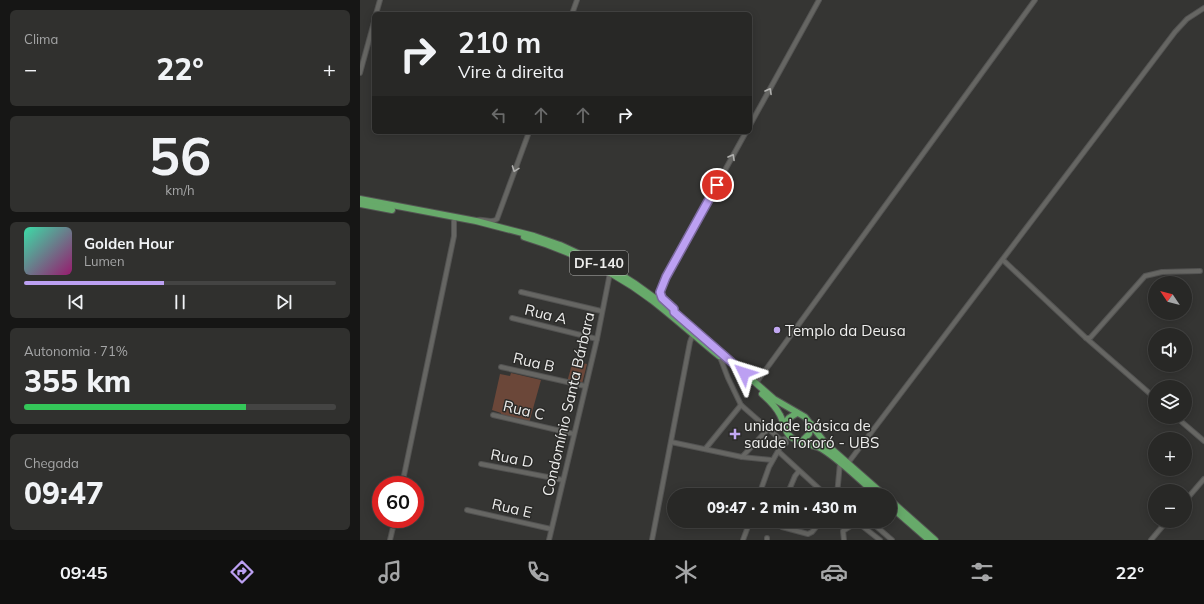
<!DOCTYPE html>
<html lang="pt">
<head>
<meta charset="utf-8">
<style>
	body { margin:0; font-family:Mulish,sans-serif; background:#30302e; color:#f1f3f6; height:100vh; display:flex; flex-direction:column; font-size:15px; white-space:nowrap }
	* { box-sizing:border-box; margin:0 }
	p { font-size:13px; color:#a5a6a7 }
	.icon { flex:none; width:22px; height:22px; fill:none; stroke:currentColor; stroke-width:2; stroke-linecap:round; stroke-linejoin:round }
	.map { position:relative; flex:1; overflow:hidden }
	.details { display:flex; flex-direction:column; gap:10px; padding:10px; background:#161615; width:360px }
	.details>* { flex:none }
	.banner { position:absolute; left:12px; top:12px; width:380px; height:122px; border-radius:6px; box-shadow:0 2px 10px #0003,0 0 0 1px #444443; background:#282826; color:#f1f3f6; overflow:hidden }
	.needle { width:26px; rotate:305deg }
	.tools { position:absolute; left:788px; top:276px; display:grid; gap:8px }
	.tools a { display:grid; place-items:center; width:44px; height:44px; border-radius:50%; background:#282826; box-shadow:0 2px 10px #0003,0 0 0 1px #444443; font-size:20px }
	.speed { position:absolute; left:12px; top:476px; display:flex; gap:8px; font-size:20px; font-weight:700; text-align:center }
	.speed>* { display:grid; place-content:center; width:52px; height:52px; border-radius:50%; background:#282826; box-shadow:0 2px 10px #0003,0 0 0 1px #444443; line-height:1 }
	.speed .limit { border:6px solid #d22; background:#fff; color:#111 }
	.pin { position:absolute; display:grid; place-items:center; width:34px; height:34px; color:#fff; margin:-17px; border:2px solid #fff; border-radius:50%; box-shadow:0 1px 4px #0007 }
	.me { position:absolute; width:44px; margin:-22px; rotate:311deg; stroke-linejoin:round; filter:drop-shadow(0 0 3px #0008) }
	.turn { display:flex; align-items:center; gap:14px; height:84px; padding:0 20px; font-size:18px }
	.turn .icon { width:52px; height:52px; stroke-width:2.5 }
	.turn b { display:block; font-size:28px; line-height:34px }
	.lanes { display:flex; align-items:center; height:38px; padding:0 20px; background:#0003; justify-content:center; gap:20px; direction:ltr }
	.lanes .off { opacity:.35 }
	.big { font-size:30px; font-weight:800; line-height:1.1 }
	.details .tile { flex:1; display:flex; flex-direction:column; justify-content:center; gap:6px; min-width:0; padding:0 14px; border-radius:6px; background:#30302e }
	.details .dial { align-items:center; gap:0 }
	.dial b { font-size:52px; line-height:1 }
	.song { display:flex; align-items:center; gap:12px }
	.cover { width:48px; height:48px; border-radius:6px; background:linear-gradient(135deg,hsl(160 70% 55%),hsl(320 70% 35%)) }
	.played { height:4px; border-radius:2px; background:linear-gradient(90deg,#bca0f2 45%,#444443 45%) }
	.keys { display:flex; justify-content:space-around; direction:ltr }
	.heat { display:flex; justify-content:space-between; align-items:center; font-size:22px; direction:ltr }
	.charge { height:6px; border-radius:3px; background:linear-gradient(90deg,#34c759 71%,#444443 0) }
	.trip { position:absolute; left:307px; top:488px; width:230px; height:40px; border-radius:20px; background:#282826; box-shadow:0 2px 10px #0003,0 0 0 1px #444443; font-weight:800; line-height:40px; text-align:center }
	.dock { display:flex; height:64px; justify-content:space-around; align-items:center; background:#10100f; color:#a5a6a7 }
	.dock .icon { width:28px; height:28px }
	.dock .selected { color:#bca0f2 }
	.dock b { font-size:18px; color:#f1f3f6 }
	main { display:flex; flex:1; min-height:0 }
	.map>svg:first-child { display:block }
	.green { fill:#6b4739 }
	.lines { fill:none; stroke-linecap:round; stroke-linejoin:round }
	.street-casing { stroke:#535352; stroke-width:6 }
	.primary-casing { stroke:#535352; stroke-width:8 }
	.street { stroke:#666663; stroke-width:4 }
	.primary { stroke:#67aa6a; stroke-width:6 }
	.oneway { stroke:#b1b1af }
	.route-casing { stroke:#7a689d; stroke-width:10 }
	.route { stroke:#bca0f2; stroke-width:7 }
	.poi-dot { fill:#c2a8f2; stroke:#2b2b29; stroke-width:1.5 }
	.labels { text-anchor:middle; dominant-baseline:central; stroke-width:3; stroke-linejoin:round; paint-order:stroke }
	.shield { fill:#2b2b29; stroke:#b4b4b2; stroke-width:1 }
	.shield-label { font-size:14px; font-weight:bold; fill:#eeeeed }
	.street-label { font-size:15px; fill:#eeeeed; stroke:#2b2b29 }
	.poi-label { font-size:15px; fill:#eeeeed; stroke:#2b2b29; text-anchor:start }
</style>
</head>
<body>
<main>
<section class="details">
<div class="tile"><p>Clima</p>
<div class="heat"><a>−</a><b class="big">22°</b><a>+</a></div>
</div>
<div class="tile dial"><b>56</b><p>km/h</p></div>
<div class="tile">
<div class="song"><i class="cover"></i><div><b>Golden Hour</b><p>Lumen</p></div></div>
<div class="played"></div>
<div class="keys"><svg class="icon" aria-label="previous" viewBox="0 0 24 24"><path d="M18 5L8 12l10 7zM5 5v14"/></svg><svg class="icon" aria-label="pause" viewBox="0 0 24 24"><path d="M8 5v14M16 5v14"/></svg><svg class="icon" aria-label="next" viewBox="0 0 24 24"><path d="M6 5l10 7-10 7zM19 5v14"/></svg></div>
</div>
<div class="tile"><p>Autonomia · 71%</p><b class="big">355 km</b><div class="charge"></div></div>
<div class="tile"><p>Chegada</p><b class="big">09:47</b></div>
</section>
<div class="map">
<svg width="844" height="540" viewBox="0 0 844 540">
	<rect width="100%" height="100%" fill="#353533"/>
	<g class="green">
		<polygon points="213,361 227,364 222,384 207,382"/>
		<polygon points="151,373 181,380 169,423 141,416 141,413 132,410 140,374 150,376"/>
	</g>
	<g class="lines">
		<g class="street-casing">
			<g id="street">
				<polyline points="16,14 20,0"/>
				<polyline points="212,14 217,0"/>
				<polyline points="0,73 14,22"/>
				<polyline points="390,125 459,0"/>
				<path d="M 117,220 C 124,218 131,224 137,219 L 169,132"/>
				<polyline points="643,260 726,338 795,398"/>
				<polyline points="161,292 241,311"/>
				<path d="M 314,312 C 313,304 301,302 300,293 C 299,288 304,282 306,277 L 386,132"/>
				<polyline points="152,318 237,339"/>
				<polyline points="726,338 730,338 785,276 802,272 840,271"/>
				<polyline points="360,357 368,378 381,405 421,440"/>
				<polyline points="141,367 225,386"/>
				<polyline points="396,383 675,0"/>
				<polyline points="133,415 214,434"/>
				<polyline points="816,417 844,441"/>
				<polyline points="311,442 382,457 412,460"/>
				<polyline points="346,448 381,405"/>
				<polyline points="419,452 466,495"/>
				<polyline points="382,457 408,429"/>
				<polyline points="488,463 815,32 827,19 844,8"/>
				<polyline points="121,464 203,480"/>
				<polyline points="42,485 94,236 94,221"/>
				<polyline points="399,495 409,467 422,444 421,440 425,439 426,443 422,444"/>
				<polyline points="427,495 435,476 439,471"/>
				<polyline points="477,495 480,463"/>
				<polyline points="825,501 844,479"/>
				<polyline points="107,510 191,529"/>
				<polyline points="418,521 418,524 422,527 448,534 452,532 461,521"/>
				<polyline points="510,521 532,540"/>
				<polyline points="407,538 407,540"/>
				<polyline points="30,540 35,519"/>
				<polyline points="189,540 237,339 250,273"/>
				<polyline points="292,540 330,342 333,334"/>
				<polyline points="383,540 390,521"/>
				<polyline points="484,540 483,531 497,522 520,540"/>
				<polyline points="791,540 807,521"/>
			</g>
		</g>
		<g class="primary-casing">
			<g id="primary">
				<polyline points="0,199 116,221 174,236 200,245 252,269 274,283 314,312 414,399 445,417 466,444 524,495"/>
				<polyline points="0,204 32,210"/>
				<path d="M 164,237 C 210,251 255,272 293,301 C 316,319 337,338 359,356"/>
				<path d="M 402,394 C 409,400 416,407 420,415 C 424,422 424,432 431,437 C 439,444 453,444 462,449 C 480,460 501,481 517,495"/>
				<polyline points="424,424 429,418 437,413"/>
				<polyline points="441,442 449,434 451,424"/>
				<polyline points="530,500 575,540"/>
				<polyline points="530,506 569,540"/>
			</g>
		</g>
		<use href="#street" class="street"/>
		<use href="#primary" class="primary"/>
	</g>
	<defs><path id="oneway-chevron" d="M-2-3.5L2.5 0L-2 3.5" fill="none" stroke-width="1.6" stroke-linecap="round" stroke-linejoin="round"/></defs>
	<g class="oneway">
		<use href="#oneway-chevron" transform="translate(409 91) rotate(-61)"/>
		<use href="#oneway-chevron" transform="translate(372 157) rotate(-61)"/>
		<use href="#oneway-chevron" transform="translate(155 169) rotate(110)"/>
	</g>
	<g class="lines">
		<g class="route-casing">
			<polyline id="route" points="357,185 306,277 300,292 302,298 314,309 314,312 384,373"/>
		</g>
		<use href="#route" class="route"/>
	</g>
	<g class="poi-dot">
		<circle cx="417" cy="330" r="4"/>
		<path d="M373 428h4v4h4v4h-4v4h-4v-4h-4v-4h4z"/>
	</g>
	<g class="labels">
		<rect class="shield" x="210" y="251" width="58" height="24" rx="3"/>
		<g class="shield-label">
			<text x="239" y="263">DF-140</text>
		</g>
		<g class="street-label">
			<text transform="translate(186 314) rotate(14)">Rua A</text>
			<text transform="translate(174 362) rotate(13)">Rua B</text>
			<text transform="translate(208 404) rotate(-77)">Condomínio Santa Bárbara</text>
			<text transform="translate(164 410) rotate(13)">Rua C</text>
			<text transform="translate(152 458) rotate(11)">Rua D</text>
			<text transform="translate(152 508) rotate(13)">Rua E</text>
		</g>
		<g class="poi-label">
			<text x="425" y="330">Templo da Deusa</text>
			<text x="384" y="425">unidade básica de<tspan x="384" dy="17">saúde Tororó - UBS</tspan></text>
		</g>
	</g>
</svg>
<div class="tools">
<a><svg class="needle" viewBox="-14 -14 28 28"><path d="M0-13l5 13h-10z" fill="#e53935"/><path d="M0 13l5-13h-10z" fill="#a5a6a7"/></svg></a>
<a><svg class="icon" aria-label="sound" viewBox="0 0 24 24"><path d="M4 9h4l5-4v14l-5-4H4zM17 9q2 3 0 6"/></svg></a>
<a><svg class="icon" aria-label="layers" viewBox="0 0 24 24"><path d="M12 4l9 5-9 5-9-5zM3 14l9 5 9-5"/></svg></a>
<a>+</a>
<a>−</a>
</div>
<div class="speed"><div class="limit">60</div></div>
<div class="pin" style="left:357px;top:185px;background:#d93025"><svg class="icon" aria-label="arrive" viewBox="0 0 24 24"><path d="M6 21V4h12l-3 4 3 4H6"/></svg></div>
<svg class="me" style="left:384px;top:373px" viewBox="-20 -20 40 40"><path d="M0-17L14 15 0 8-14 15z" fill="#bca0f2" stroke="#fff" stroke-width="4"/></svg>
<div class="trip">09:47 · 2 min · 430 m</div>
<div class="banner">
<div class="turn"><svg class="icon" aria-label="right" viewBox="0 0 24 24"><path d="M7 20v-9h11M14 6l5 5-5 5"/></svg><div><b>210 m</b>Vire à direita</div></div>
<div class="lanes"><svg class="icon off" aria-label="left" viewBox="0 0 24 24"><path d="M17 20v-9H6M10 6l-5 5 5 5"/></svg><svg class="icon off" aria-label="ahead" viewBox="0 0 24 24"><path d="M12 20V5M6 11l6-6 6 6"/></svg><svg class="icon off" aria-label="ahead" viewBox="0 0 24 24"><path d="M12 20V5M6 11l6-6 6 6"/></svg><svg class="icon" aria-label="right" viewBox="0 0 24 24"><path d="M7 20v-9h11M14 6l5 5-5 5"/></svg></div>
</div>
</div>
</main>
<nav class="dock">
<b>09:45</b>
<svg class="icon selected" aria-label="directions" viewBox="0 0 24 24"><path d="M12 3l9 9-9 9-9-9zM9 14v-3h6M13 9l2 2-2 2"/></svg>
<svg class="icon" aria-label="music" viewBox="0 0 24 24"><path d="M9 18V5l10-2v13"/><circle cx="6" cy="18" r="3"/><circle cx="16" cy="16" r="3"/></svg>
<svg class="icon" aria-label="phone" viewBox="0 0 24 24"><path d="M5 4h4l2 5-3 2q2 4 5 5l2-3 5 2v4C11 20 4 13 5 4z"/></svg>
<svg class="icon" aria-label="climate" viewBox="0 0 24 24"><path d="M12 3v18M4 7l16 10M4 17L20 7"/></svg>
<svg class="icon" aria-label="car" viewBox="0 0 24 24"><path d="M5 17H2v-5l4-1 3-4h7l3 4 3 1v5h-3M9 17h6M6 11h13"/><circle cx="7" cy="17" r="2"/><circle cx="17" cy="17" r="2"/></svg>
<svg class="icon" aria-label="filters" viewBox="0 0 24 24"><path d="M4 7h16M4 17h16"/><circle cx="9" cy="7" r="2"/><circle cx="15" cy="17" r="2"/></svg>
<b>22°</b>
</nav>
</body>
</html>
